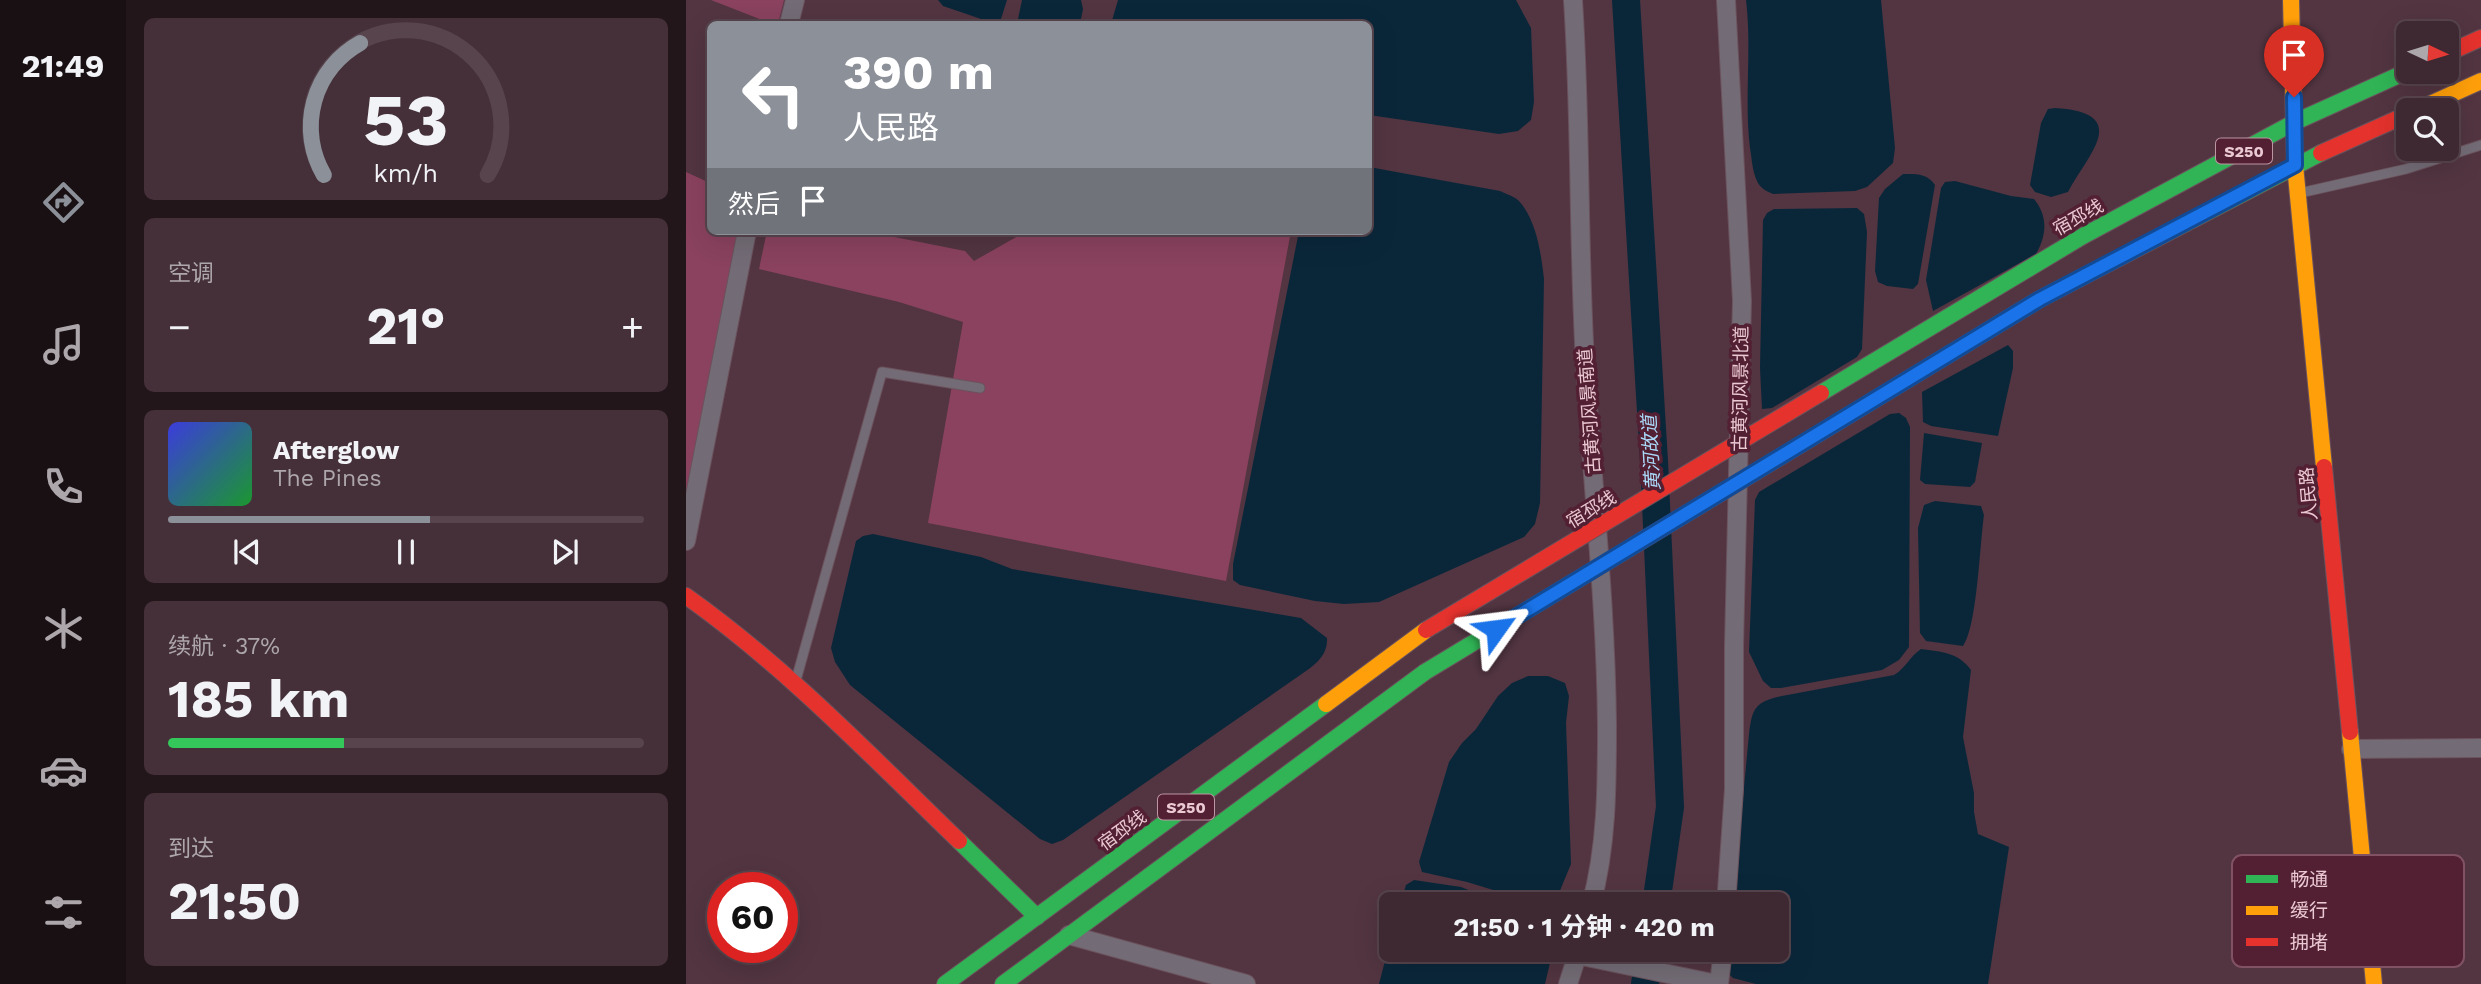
<!DOCTYPE html>
<html lang="zh">
<head>
<meta charset="utf-8">
<style>
	body { margin:0; font-family:"Work Sans","Noto Sans SC",sans-serif; background:#453039; color:#f1f3f6; height:100vh; display:flex; flex-direction:column; font-size:26px; white-space:nowrap }
	* { box-sizing:border-box; margin:0 }
	p { font-size:23px; color:#ada6ab }
	.icon { flex:none; width:38px; height:38px; fill:none; stroke:currentColor; stroke-width:2; stroke-linecap:round; stroke-linejoin:round }
	.map { position:relative; flex:1; overflow:hidden }
	.details { display:flex; flex-direction:column; gap:18px; padding:18px; background:#22161b; width:560px }
	.details>* { flex:none }
	.banner { position:absolute; left:21px; top:21px; width:665px; height:214px; border-radius:10px; box-shadow:0 7px 28px #0002,0 0 0 2px #57444d; background:#8c9099; color:#fff; overflow:hidden }
	.needle { width:46px; rotate:94deg }
	.fabs { position:absolute; left:1710px; top:21px; display:grid; gap:14px }
	.fabs a { display:grid; place-items:center; width:63px; height:63px; border-radius:10px; background:#3e2831; box-shadow:0 7px 28px #0002,0 0 0 2px #57444d; font-size:35px }
	.speed { position:absolute; left:21px; top:872px; display:flex; gap:14px; font-size:35px; font-weight:700; text-align:center }
	.speed>* { display:grid; place-content:center; width:91px; height:91px; border-radius:50%; background:#3e2831; box-shadow:0 7px 28px #0002,0 0 0 2px #57444d; line-height:1 }
	.speed .limit { border:10px solid #d22; background:#fff; color:#111 }
	.pin { position:absolute; display:grid; place-items:center; width:60px; height:60px; color:#fff; margin:-72px -30px; border-radius:50% 50% 50% 0; rotate:-45deg; box-shadow:0 0 7px #0007 }
	.pin .icon { rotate:45deg }
	.me { position:absolute; width:77px; margin:-38px; rotate:59deg; stroke-linejoin:round; filter:drop-shadow(0 0 5px #0008) }
	.turn { display:flex; align-items:center; gap:24px; height:147px; padding:0 21px; font-size:32px }
	.turn .icon { width:91px; height:91px; stroke-width:2.5 }
	.turn b { display:block; font-size:49px; line-height:60px }
	.then { display:flex; align-items:center; height:66px; padding:0 21px; background:#0003; gap:14px; font-size:26px }
	.big { font-size:52px; font-weight:700; line-height:1.1 }
	.details .tile { flex:1; display:flex; flex-direction:column; justify-content:center; gap:10px; min-width:0; padding:0 24px; border-radius:10px; background:#453039 }
	.details .dial { align-items:center; gap:0 }
	.dial svg { height:182px; overflow:visible; fill:none; stroke:#57444d; stroke-width:7; stroke-linecap:round; text-anchor:middle }
	.dial text { fill:#f1f3f6; stroke:none }
	.song { display:flex; align-items:center; gap:21px }
	.cover { width:84px; height:84px; border-radius:10px; background:linear-gradient(135deg,hsl(240 70% 55%),hsl(130 70% 35%)) }
	.played { height:7px; border-radius:4px; background:linear-gradient(90deg,#8c9099 55%,#57444d 55%) }
	.keys { display:flex; justify-content:space-around; direction:ltr }
	.heat { display:flex; justify-content:space-between; align-items:center; font-size:38px; direction:ltr }
	.charge { height:10px; border-radius:5px; background:linear-gradient(90deg,#34c759 37%,#57444d 0) }
	.trip { position:absolute; left:693px; top:892px; width:410px; height:70px; border-radius:10px; background:#3e2831; box-shadow:0 7px 28px #0002,0 0 0 2px #57444d; font-weight:700; line-height:70px; text-align:center }
	main { display:flex; flex:1; min-height:0 }
	.tabs { display:flex; flex-direction:column; width:126px; justify-content:space-around; align-items:center; background:#191014; color:#ada6ab }
	.tabs .icon { width:49px; height:49px }
	.tabs .on { color:#8c9099 }
	.tabs b { font-size:32px; color:#f1f3f6 }
	.map>svg:first-child { display:block }
	.green { fill:#8a425e }
	.water { fill:#0a273a }
	.lines { fill:none; stroke-linecap:round; stroke-linejoin:round }
	.river { stroke:#0a273a; stroke-width:28 }
	.lane-casing { stroke:#6b525c; stroke-width:11 }
	.street-casing { stroke:#6b525c; stroke-width:20 }
	.fast-casing { stroke:#6b525c; stroke-width:18 }
	.slow-casing { stroke:#6b525c; stroke-width:18 }
	.jam-casing { stroke:#6b525c; stroke-width:18 }
	.lane { stroke:#736c76; stroke-width:9 }
	.street { stroke:#736c76; stroke-width:18 }
	.fast { stroke:#30b455; stroke-width:16 }
	.slow { stroke:#ff9f0a; stroke-width:16 }
	.jam { stroke:#e5322d; stroke-width:16 }
	.fast-bridge-casing { stroke:#6b525c; stroke-width:18; stroke-linecap:butt }
	.slow-bridge-casing { stroke:#6b525c; stroke-width:18; stroke-linecap:butt }
	.jam-bridge-casing { stroke:#6b525c; stroke-width:18; stroke-linecap:butt }
	.fast-bridge { stroke:#30b455; stroke-width:16 }
	.slow-bridge { stroke:#ff9f0a; stroke-width:16 }
	.jam-bridge { stroke:#e5322d; stroke-width:16 }
	.route-casing { stroke:#114b97; stroke-width:18 }
	.route { stroke:#1a73e8; stroke-width:12 }
	.labels { text-anchor:middle; dominant-baseline:central; stroke-width:7; stroke-linejoin:round; paint-order:stroke }
	.shield { fill:#521f33; stroke:#bd96a3; stroke-width:2 }
	.shield-label { font-size:16px; font-weight:bold; fill:#ebc9d3 }
	.street-label { font-size:18px; fill:#ebc9d3; stroke:#521f33 }
	.water-label { font-size:19px; font-style:italic; fill:#aad9f8; stroke:#521f33 }
	.key { fill:#521f33; stroke:#805263; stroke-width:2 }
	.key-label { font-size:19px; fill:#ebc9d3 }
</style>
</head>
<body>
<main>
<nav class="tabs">
<b>21:49</b>
<svg class="icon on" aria-label="directions" viewBox="0 0 24 24"><path d="M12 3l9 9-9 9-9-9zM9 14v-3h6M13 9l2 2-2 2"/></svg>
<svg class="icon" aria-label="music" viewBox="0 0 24 24"><path d="M9 18V5l10-2v13"/><circle cx="6" cy="18" r="3"/><circle cx="16" cy="16" r="3"/></svg>
<svg class="icon" aria-label="phone" viewBox="0 0 24 24"><path d="M5 4h4l2 5-3 2q2 4 5 5l2-3 5 2v4C11 20 4 13 5 4z"/></svg>
<svg class="icon" aria-label="climate" viewBox="0 0 24 24"><path d="M12 3v18M4 7l16 10M4 17L20 7"/></svg>
<svg class="icon" aria-label="car" viewBox="0 0 24 24"><path d="M5 17H2v-5l4-1 3-4h7l3 4 3 1v5h-3M9 17h6M6 11h13"/><circle cx="7" cy="17" r="2"/><circle cx="17" cy="17" r="2"/></svg>
<svg class="icon" aria-label="filters" viewBox="0 0 24 24"><path d="M4 7h16M4 17h16"/><circle cx="9" cy="7" r="2"/><circle cx="15" cy="17" r="2"/></svg>
</nav>
<section class="details">
<div class="tile dial"><svg viewBox="0 0 100 80">
<path d="M14 69A42 42 0 1 1 86 69"/>
<path d="M14 69A42 42 0 0 1 30 11" stroke="#8c9099"/>
<text x="50" y="56" font-size="32" font-weight="700">53</text>
<text x="50" y="72" font-size="11">km/h</text>
</svg></div>
<div class="tile"><p>空调</p>
<div class="heat"><a>−</a><b class="big">21°</b><a>+</a></div>
</div>
<div class="tile">
<div class="song"><i class="cover"></i><div><b>Afterglow</b><p>The Pines</p></div></div>
<div class="played"></div>
<div class="keys"><svg class="icon" aria-label="previous" viewBox="0 0 24 24"><path d="M18 5L8 12l10 7zM5 5v14"/></svg><svg class="icon" aria-label="pause" viewBox="0 0 24 24"><path d="M8 5v14M16 5v14"/></svg><svg class="icon" aria-label="next" viewBox="0 0 24 24"><path d="M6 5l10 7-10 7zM19 5v14"/></svg></div>
</div>
<div class="tile"><p>续航 · 37%</p><b class="big">185 km</b><div class="charge"></div></div>
<div class="tile"><p>到达</p><b class="big">21:50</b></div>
</section>
<div class="map">
<svg width="1795" height="984" viewBox="0 0 1795 984">
	<rect width="100%" height="100%" fill="#523541"/>
	<g class="green">
		<polygon points="25,0 98,0 92,24 86,24"/>
		<polygon points="0,172 24,183 24,231 54,231 0,493"/>
		<polygon points="81,231 178,231 279,251 288,261 341,231 605,231 540,581 242,523 277,322 213,302 73,269"/>
	</g>
	<g class="water">
		<polygon points="252,0 321,0 314,22 304,22 257,6"/>
		<polygon points="336,0 395,0 397,9 394,24 331,24"/>
		<polygon points="432,0 830,0 845,28 848,102 845,120 832,131 813,134 683,115 682,24 425,24"/>
		<path d="M 1060,0 L 1195,0 L 1209,148 L 1207,163 L 1181,187 L 1169,191 L 1087,194 C 1080,191 1074,188 1071,181 C 1066,170 1066,159 1064,148 C 1058,99 1066,49 1060,0 Z"/>
		<path d="M 1369,108 C 1447,113 1402,154 1382,192 L 1365,197 L 1349,192 L 1344,185 L 1355,123 L 1362,109 Z"/>
		<path d="M 683,167 L 814,191 C 820,194 828,196 833,201 C 851,221 855,254 858,279 L 854,503 L 849,524 L 838,537 L 693,602 L 658,604 L 629,601 L 554,585 L 547,580 L 547,564 L 613,231 L 682,231 Z"/>
		<path d="M 1217,174 C 1230,174 1241,173 1249,185 L 1232,284 L 1227,289 L 1201,286 L 1192,282 L 1189,271 L 1193,198 L 1199,189 Z"/>
		<path d="M 1269,181 L 1325,196 L 1348,199 C 1362,216 1361,235 1350,254 L 1247,311 L 1240,280 L 1255,188 L 1259,182 Z"/>
		<polygon points="1171,208 1178,214 1181,232 1176,349 1171,357 1086,408 1076,409 1074,368 1077,220 1081,213 1088,209"/>
		<polygon points="1322,345 1327,351 1327,368 1312,436 1245,426 1237,422 1236,392"/>
		<polygon points="1213,413 1220,418 1224,427 1223,647 1213,660 1196,670 1095,688 1085,688 1077,681 1063,652 1069,500 1073,492 1204,414"/>
		<polygon points="1238,433 1296,443 1289,482 1284,487 1239,484 1234,480"/>
		<path d="M 1249,501 L 1295,506 L 1298,515 C 1294,542 1291,628 1277,646 L 1240,641 L 1234,633 L 1232,528 L 1238,505 Z"/>
		<path d="M 187,534 L 295,557 L 326,569 L 615,618 L 641,638 C 642,653 632,663 620,671 L 377,840 L 366,844 L 354,839 L 164,685 L 149,662 L 145,648 L 170,541 L 177,536 Z"/>
		<path d="M 1235,649 C 1256,652 1272,652 1285,670 L 1277,737 L 1288,793 L 1288,812 L 1292,834 L 1323,847 L 1302,984 L 1070,984 L 1047,978 L 1041,972 L 1042,950 L 1090,950 L 1090,905 L 1047,905 L 1063,734 C 1066,712 1067,703 1091,697 L 1208,675 C 1220,668 1223,657 1235,649 Z"/>
		<polygon points="842,676 862,676 879,683 883,696 880,723 885,864 868,905 856,905 781,882 736,872 733,862 763,762 776,743 790,729 812,696 826,683"/>
		<polygon points="728,880 775,887 820,905 714,905 720,885"/>
		<polygon points="705,938 705,950 867,950 859,984 693,984"/>
	</g>
	<g class="lines">
		<g class="river">
			<polyline points="940,0 968,461 984,807 970,905"/>
			<polyline points="959,984 964,950"/>
		</g>
		<g class="lane-casing">
			<g id="lane">
				<polyline points="1614,193 1720,169 1795,145"/>
				<polyline points="110,680 196,372 294,388"/>
			</g>
		</g>
		<g class="street-casing">
			<g id="street">
				<path d="M 887,0 C 895,120 892,241 899,361 C 906,482 920,604 921,726 C 921,786 921,846 905,905"/>
				<polyline points="103,24 109,0"/>
				<polyline points="0,541 61,231"/>
				<polyline points="1665,749 1795,748"/>
				<polyline points="1040,905 1048,789 1048,646 1056,301 1040,0"/>
				<polyline points="383,935 560,984"/>
				<polyline points="891,955 1031,984"/>
				<polyline points="882,984 893,950"/>
				<polyline points="1033,984 1037,950"/>
			</g>
		</g>
		<g class="fast-casing">
			<g id="fast">
				<polyline points="1397,236 1609,122 1722,71"/>
				<polyline points="1354,299 1635,153"/>
				<polyline points="273,841 351,917"/>
				<polyline points="259,984 640,704"/>
				<polyline points="317,984 739,672"/>
			</g>
		</g>
		<g class="slow-casing">
			<g id="slow">
				<polyline points="1605,0 1609,165 1638,467"/>
				<polyline points="1731,110 1795,81"/>
				<polyline points="640,704 740,630"/>
				<polyline points="1664,732 1688,984"/>
			</g>
		</g>
		<g class="jam-casing">
			<g id="jam">
				<polyline points="1760,54 1795,38"/>
				<polyline points="1635,153 1722,114"/>
				<polyline points="1638,467 1664,732"/>
				<path d="M 0,596 C 100,667 185,756 273,841"/>
			</g>
		</g>
		<use href="#lane" class="lane"/>
		<use href="#street" class="street"/>
		<use href="#fast" class="fast"/>
		<use href="#slow" class="slow"/>
		<use href="#jam" class="jam"/>
		<g class="fast-bridge-casing">
			<g id="fast-bridge">
				<polyline points="1135,393 1397,236"/>
				<polyline points="739,672 1066,474"/>
			</g>
		</g>
		<g class="slow-bridge-casing">
			<polyline id="slow-bridge" points="1066,474 1354,299"/>
		</g>
		<g class="jam-bridge-casing">
			<polyline id="jam-bridge" points="740,630 1135,393"/>
		</g>
		<use href="#fast-bridge" class="fast-bridge"/>
		<use href="#slow-bridge" class="slow-bridge"/>
		<use href="#jam-bridge" class="jam-bridge"/>
	</g>
	<g class="lines">
		<g class="route-casing">
			<polyline id="route" points="810,629 1354,299 1609,165 1608,97"/>
		</g>
		<use href="#route" class="route"/>
	</g>
	<g class="labels">
		<g class="shield">
			<rect x="1530" y="138.5" width="56" height="25" rx="5"/>
			<rect x="472" y="794.5" width="56" height="25" rx="5"/>
		</g>
		<g class="shield-label">
			<text x="1558" y="151">S250</text>
			<text x="500" y="807">S250</text>
		</g>
		<g class="street-label">
			<text transform="translate(1392 217) rotate(-29)">宿邳线</text>
			<text transform="translate(1054 389) rotate(-89)">古黄河风景北道</text>
			<text transform="translate(903 411) rotate(-94)">古黄河风景南道</text>
			<text transform="translate(1622 494) rotate(-95)">人民路</text>
			<text transform="translate(905 509) rotate(-31)">宿邳线</text>
			<text transform="translate(436 830) rotate(-36)">宿邳线</text>
		</g>
		<g class="water-label">
			<text transform="translate(965 453) rotate(-93)">黄河故道</text>
		</g>
	</g>
	<rect x="1546" y="855" width="232" height="112" rx="10" class="key"/>
	<rect x="1560" y="875" width="32" height="8" fill="#30b455"/>
	<rect x="1560" y="906" width="32" height="9" fill="#ff9f0a"/>
	<rect x="1560" y="938" width="32" height="8" fill="#e5322d"/>
	<g class="key-label">
		<text x="1604" y="886">畅通</text>
		<text x="1604" y="917">缓行</text>
		<text x="1604" y="949">拥堵</text>
	</g>
</svg>
<div class="fabs">
<a><svg class="needle" viewBox="-14 -14 28 28"><path d="M0-13l5 13h-10z" fill="#e53935"/><path d="M0 13l5-13h-10z" fill="#ada6ab"/></svg></a>
<a><svg class="icon" aria-label="search" viewBox="0 0 24 24"><circle cx="10" cy="10" r="6"/><path d="M15 15l6 6"/></svg></a>
</div>
<div class="speed"><div class="limit">60</div></div>
<div class="pin" style="left:1608px;top:97px;background:#d93025"><svg class="icon" aria-label="arrive" viewBox="0 0 24 24"><path d="M6 21V4h12l-3 4 3 4H6"/></svg></div>
<svg class="me" style="left:810px;top:629px" viewBox="-20 -20 40 40"><path d="M0-17L14 15 0 8-14 15z" fill="#1a73e8" stroke="#fff" stroke-width="4"/></svg>
<div class="trip">21:50 · 1 分钟 · 420 m</div>
<div class="banner">
<div class="turn"><svg class="icon" aria-label="left" viewBox="0 0 24 24"><path d="M17 20v-9H6M10 6l-5 5 5 5"/></svg><div><b>390 m</b>人民路</div></div>
<div class="then">然后<svg class="icon" aria-label="arrive" viewBox="0 0 24 24"><path d="M6 21V4h12l-3 4 3 4H6"/></svg></div>
</div>
</div>
</main>
</body>
</html>
